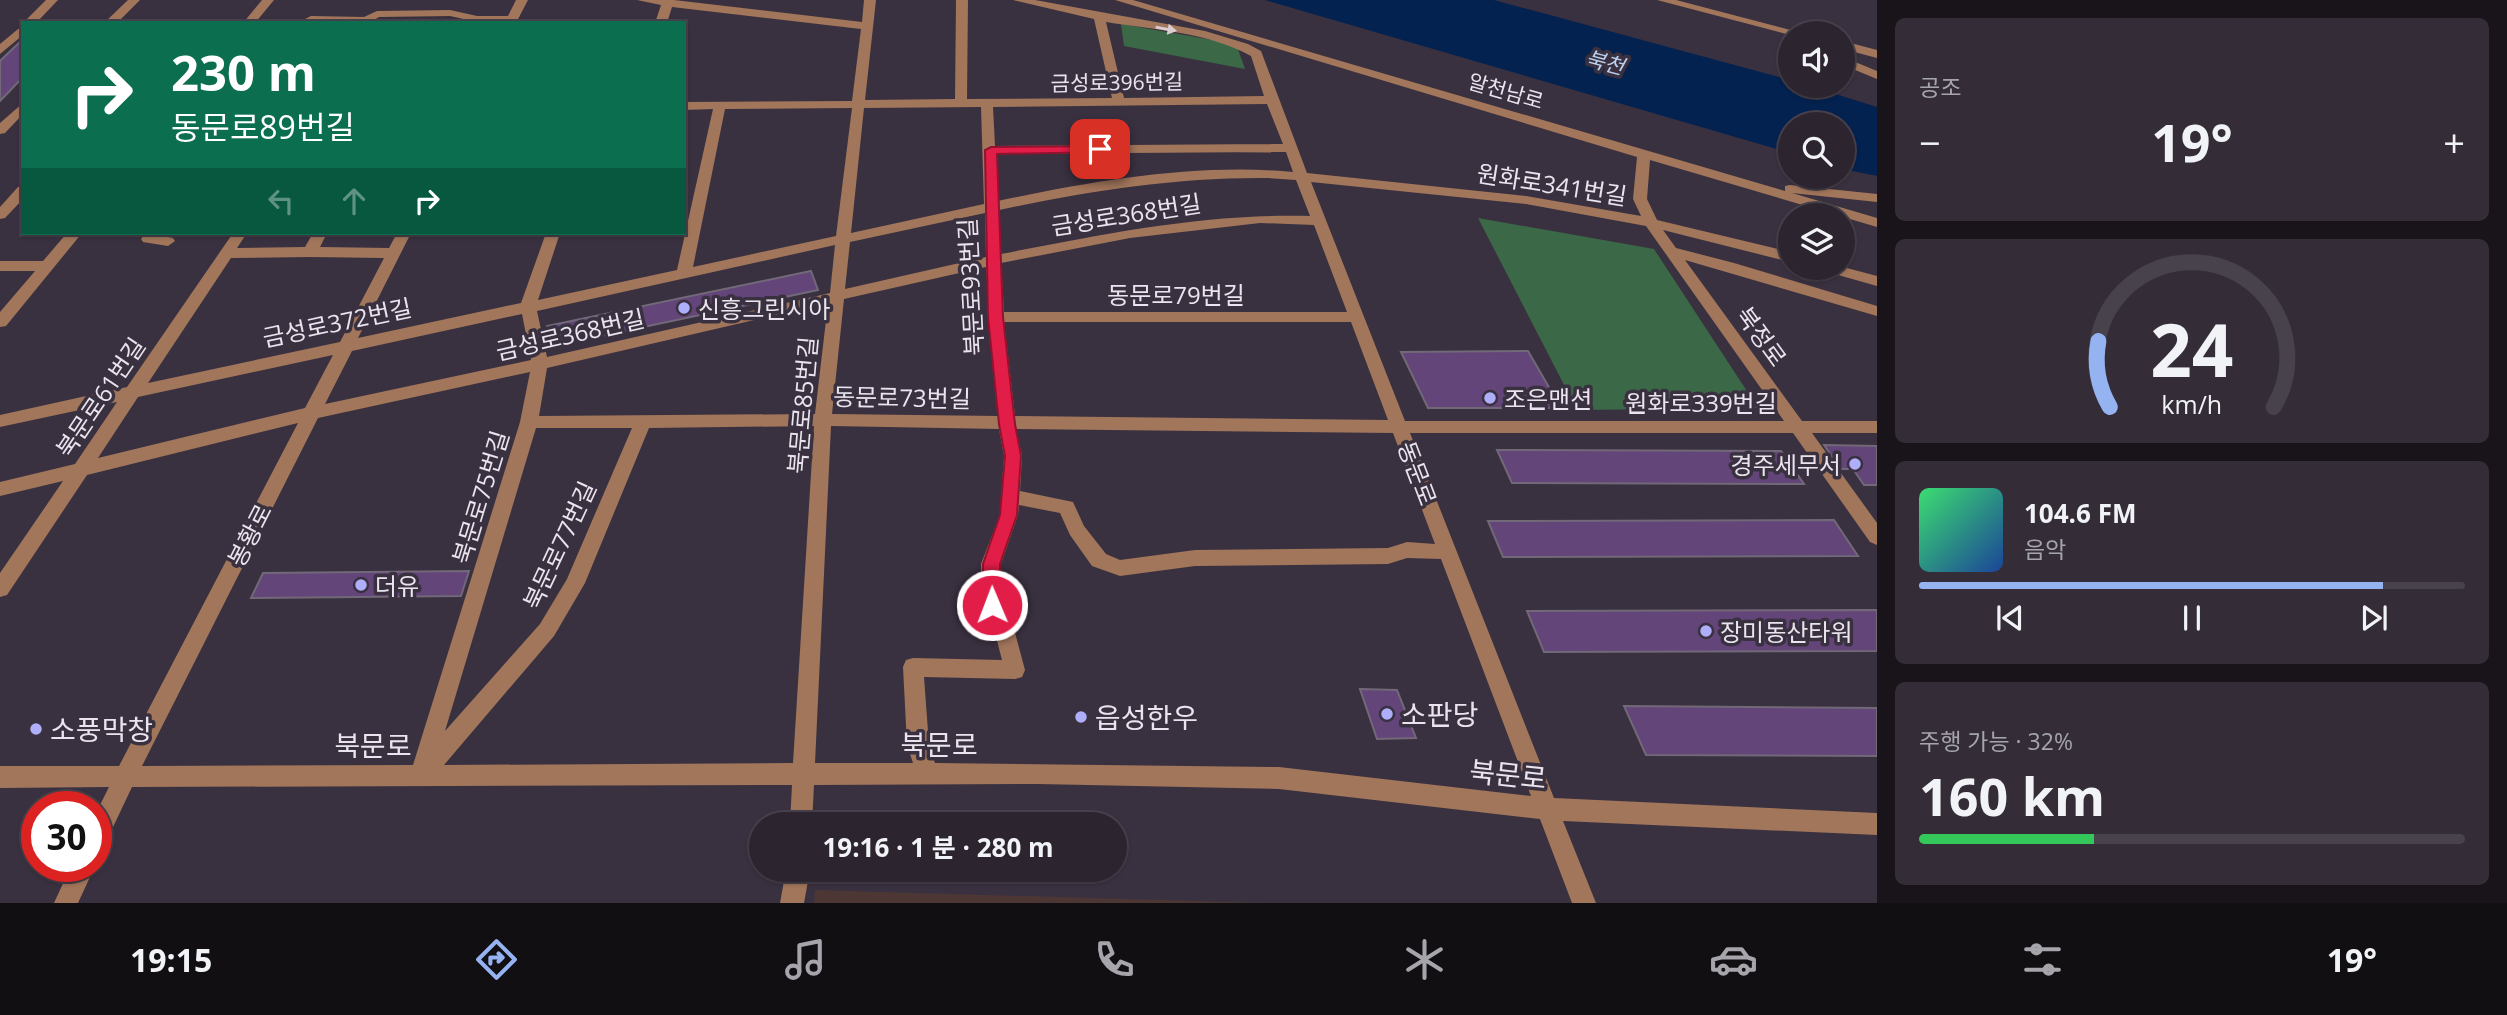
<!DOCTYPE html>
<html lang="ko">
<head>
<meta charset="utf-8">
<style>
	body { margin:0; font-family:"Open Sans","Noto Sans KR",sans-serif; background:#342d38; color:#f1f3f6; height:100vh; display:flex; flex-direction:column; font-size:26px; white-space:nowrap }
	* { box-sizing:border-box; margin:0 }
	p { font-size:23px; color:#a6a5ab }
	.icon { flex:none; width:38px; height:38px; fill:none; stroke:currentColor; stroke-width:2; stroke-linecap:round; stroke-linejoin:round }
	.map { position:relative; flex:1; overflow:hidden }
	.side { display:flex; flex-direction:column; gap:18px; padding:18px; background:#18141a; width:630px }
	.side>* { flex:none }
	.top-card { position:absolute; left:21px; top:21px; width:665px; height:214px; border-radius:0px; box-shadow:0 2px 5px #0004,0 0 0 2px #48424c; background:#0b6e4f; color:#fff; overflow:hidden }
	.tools { position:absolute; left:1778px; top:21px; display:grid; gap:14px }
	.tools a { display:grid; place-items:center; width:77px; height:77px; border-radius:50%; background:#2c2530; box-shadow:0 2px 5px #0004,0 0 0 2px #48424c; font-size:35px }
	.speed { position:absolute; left:21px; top:791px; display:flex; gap:14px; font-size:35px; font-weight:700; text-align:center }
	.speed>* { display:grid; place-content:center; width:91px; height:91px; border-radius:50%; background:#2c2530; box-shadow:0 2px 5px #0004,0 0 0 2px #48424c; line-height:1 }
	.speed .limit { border:10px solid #d22; background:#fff; color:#111 }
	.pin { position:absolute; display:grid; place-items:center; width:60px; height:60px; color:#fff; margin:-30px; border-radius:14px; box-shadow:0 4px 10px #0006 }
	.me { position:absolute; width:77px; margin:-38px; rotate:359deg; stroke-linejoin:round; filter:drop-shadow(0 0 5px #0008) }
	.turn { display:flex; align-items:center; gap:24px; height:147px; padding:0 35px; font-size:32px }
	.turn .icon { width:91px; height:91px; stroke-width:2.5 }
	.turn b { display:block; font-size:49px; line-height:60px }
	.lanes { display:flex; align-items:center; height:66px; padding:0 35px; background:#0003; justify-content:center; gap:35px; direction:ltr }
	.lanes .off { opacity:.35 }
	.big { font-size:52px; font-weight:700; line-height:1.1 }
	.side .widget { flex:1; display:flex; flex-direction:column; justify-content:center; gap:10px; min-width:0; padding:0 24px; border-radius:10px; background:#342d38 }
	.side .dial { align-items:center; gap:0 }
	.dial svg { height:182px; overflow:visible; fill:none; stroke:#48424c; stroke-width:7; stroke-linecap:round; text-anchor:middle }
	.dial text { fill:#f1f3f6; stroke:none }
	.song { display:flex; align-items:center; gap:21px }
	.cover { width:84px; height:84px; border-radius:10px; background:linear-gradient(135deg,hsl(140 70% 55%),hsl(220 70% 35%)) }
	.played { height:7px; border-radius:4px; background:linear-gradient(90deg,#95b2f1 85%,#48424c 85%) }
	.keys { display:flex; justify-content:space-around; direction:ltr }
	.heat { display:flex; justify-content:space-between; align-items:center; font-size:38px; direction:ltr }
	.charge { height:10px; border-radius:5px; background:linear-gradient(90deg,#34c759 32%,#48424c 0) }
	.trip { position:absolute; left:749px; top:812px; width:378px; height:70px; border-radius:35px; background:#2c2530; box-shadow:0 2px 5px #0004,0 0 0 2px #48424c; font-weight:700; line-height:70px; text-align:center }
	.tabs { display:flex; height:112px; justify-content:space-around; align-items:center; background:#120f13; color:#a6a5ab }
	.tabs .icon { width:49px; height:49px }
	.tabs .active { color:#95b2f1 }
	.tabs b { font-size:32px; color:#f1f3f6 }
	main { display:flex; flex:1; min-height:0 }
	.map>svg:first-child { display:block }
	.education { fill:#4c3735 }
	.green { fill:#3b6846 }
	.water { fill:#042250 }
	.building { fill:#64457a; stroke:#716878; stroke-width:2 }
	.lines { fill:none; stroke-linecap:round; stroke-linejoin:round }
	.minor { fill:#a2765b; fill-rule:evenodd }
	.oneway { fill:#dbced0 }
	.route { fill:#e11d48; stroke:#92132f; stroke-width:2 }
	.poi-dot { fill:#afaefa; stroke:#3a3140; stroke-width:2.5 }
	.labels { text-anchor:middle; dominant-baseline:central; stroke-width:7; stroke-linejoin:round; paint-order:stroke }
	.far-water-label { font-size:21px; font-style:italic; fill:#bdd2f1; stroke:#3a3140 }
	.far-street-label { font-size:21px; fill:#e9e4ed; stroke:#3a3140 }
	.street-label { font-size:24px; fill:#e9e4ed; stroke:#3a3140 }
	.poi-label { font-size:24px; fill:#e9e4ed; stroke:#3a3140; text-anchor:start }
	.near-poi-label { font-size:28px; fill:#e9e4ed; stroke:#3a3140; text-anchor:start }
	.near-street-label { font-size:28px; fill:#e9e4ed; stroke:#3a3140 }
</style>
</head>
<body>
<main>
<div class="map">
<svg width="1877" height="903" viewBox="0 0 1877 903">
	<rect width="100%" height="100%" fill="#3a3140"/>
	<polygon class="education" points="815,890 1263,903 814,903"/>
	<g class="green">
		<polygon points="1121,24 1236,44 1245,69 1124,46"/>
		<polygon points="1478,218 1654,249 1758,408 1577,410"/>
	</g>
	<polygon class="water" points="1265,0 1494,0 1790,80 1790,86 1810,86 1877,107 1877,176 1843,169 1843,124 1790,124 1790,153"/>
	<g class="building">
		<polygon points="23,39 23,77 0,101 0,61"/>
		<polygon points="811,271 818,290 549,347 547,326"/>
		<polygon points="1528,351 1561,408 1428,408 1401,352"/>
		<polygon points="1824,445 1877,446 1877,485 1864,485 1853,469 1841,469"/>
		<polygon points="1497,450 1781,451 1804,484 1512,483"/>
		<polygon points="1834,520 1858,556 1503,557 1488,521"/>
		<polygon points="469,571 461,596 251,598 263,573"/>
		<polygon points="1877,610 1877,651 1544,652 1527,611"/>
		<polygon points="1360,689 1397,690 1416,738 1377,739"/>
		<polygon points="1624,706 1877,708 1877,756 1646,755"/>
	</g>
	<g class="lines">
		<g class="minor">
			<polygon points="46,0 58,0 36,23 23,23"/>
			<polygon points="128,0 140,0 117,23 104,23"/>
			<polygon points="262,0 274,0 255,23 243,23"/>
			<polygon points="516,0 528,0 516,23 477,22 450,16 379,17 369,23 311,22 305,19 311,16 364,17 377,11 450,10 477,16 508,16"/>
			<path d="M 637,0 L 674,0 L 862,22 L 864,0 L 876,0 L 865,100 L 955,99 L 956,0 L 968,0 L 967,99 L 1112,98 L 1094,19 L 1013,0 L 1035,0 L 1205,31 L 1248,44 L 1261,51 L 1307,173 L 1526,196 L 1641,216 L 1633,199 L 1637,157 L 1115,0 L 1133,0 L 1785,191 L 1785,186 L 1790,185 L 1877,194 L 1877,202 L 1792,193 L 1877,218 L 1877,227 L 1650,160 L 1647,199 L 1657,220 L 1790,252 L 1790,262 L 1663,230 L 1676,248 L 1734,263 L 1877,306 L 1877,316 L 1685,260 L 1802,421 L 1877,421 L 1877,433 L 1812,433 L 1877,523 L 1877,545 L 1870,542 L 1793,433 L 1410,433 L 1554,798 L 1877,813 L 1877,835 L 1563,821 L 1596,903 L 1572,903 L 1540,819 L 1279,789 L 1038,784 L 814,785 L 812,824 L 790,824 L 792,785 L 132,787 L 104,846 L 96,849 L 96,813 L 109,787 L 0,788 L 0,766 L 119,766 L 298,423 L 87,475 L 7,595 L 0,597 L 0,573 L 63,481 L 0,496 L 0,482 L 75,464 L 117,402 L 0,427 L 0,415 L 127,387 L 233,233 L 247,233 L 237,248 L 305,247 L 313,233 L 327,233 L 320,247 L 389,248 L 397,233 L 411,233 L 358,338 L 521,303 L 546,233 L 560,233 L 538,300 L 677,270 L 713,109 L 684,110 L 684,102 L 852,101 L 861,29 L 672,7 L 667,23 L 655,23 L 661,5 ZM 1106,22 C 1154,30 1208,32 1251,56 L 1264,96 L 1124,98 ZM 1267,104 L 1283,144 L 995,146 L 993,107 ZM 981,107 L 984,204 L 851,233 L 864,108 ZM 852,108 L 836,236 L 693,267 L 725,109 ZM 1286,152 L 1293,172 C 1196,163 1093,181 998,201 L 996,154 ZM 1268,178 L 1296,180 L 1310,216 C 1205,213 1104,234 1001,254 L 999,210 C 1087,191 1178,177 1268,178 ZM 1311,182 L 1526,204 L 1646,226 L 1784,421 L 1405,421 ZM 985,213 L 986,257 L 845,289 L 850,242 ZM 1260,223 L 1314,225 L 1347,312 L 1004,312 L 1001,263 L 1130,238 ZM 835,245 L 830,293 L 547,357 L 537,311 ZM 310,257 L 384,258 L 340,342 L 148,383 L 231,258 ZM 986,267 L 998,416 L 832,414 L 844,299 ZM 828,303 L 815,414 L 539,416 L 547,368 ZM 522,314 L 531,360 L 325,404 L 352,351 ZM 1004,322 L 1351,322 L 1388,420 L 1015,416 ZM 333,355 L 305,408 L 98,458 L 138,397 ZM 530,372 L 520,422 L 413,765 L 142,766 L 318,418 ZM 814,426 L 793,763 L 444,765 L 554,636 L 585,583 L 649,428 ZM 831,426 L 999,429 L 1004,456 L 1000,515 L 981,564 L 982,605 L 994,629 L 1002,660 L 913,658 L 906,660 L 903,667 L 907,745 L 913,763 L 815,763 ZM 536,428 L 632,428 L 567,579 L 540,624 L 445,731 ZM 1016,429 L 1393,433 L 1435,544 L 1407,542 L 1388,548 L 1195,550 L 1120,560 L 1106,554 L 1084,526 L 1073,502 L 1020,491 L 1022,456 ZM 1019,505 L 1060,513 L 1070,535 L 1092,566 L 1120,576 L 1195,566 L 1388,564 L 1407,558 L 1441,559 L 1531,796 L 1279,767 L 935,763 L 929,745 L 924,677 L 1015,679 L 1022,677 L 1025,670 L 1014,629 L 1002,605 L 1001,564 L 1018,515 Z"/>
			<polygon points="1657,0 1676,0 1802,33 1790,35"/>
			<polygon points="23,25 23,35 0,54 0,44"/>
			<polygon points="1843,41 1877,50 1877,58 1843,49"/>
			<polygon points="1843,57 1877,71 1877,79 1843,65"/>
			<polygon points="23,103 23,114 5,133 0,134 0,123"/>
			<polygon points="23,186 23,199 5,218 0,219 0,207 18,187"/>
			<polygon points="67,233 82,233 6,326 0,327 0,312 35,271 0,271 0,261 43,261"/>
			<polygon points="145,233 159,233 158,235 173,238 175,241 168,246 143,242 141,239"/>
			<polygon points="1843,267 1877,276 1877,286 1824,271 1822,268"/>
			<polygon points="71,866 95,866 78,903 54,903"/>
			<polygon points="786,870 810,870 804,903 780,903"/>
		</g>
	</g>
	<defs><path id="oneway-solid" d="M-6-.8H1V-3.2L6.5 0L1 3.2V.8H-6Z" transform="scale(1.75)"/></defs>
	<use class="oneway" href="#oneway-solid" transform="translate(1166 29) rotate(10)"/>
	<polygon class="route" points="1100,146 1106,149 1104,152 997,154 1003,317 1015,424 1021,456 1017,515 1000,564 1001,605 998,610 992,613 985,610 983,605 983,564 1000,515 1005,456 999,424 988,317 985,150 991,147"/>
	<g class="poi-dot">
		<circle cx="684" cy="308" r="7"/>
		<circle cx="1490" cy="398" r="7"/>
		<circle cx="1855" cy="464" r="7"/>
		<circle cx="361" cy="585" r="7"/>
		<circle cx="1706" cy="631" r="7"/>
		<circle cx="1387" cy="714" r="7"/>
		<circle cx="1081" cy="717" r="7"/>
		<circle cx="36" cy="729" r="7"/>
	</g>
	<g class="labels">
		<g class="far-water-label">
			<text transform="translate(1605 62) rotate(15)">북천</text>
		</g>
		<g class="far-street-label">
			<text transform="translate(1117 82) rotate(-1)">금성로396번길</text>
			<text transform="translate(1506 91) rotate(16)">알천남로</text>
		</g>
		<g class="street-label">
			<text transform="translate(1552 184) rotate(9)">원화로341번길</text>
			<text transform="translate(1126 214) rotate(-9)">금성로368번길</text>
			<text transform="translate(970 287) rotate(-93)">북문로93번길</text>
			<text x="1176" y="294">동문로79번길</text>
			<text transform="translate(337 322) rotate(-12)">금성로372번길</text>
			<text transform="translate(570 334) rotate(-13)">금성로368번길</text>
			<text transform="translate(1762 336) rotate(54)">북정로</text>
			<text transform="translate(100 397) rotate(-56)">북문로61번길</text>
			<text transform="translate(902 397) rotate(1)">동문로73번길</text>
			<text x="1701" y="402">원화로339번길</text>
			<text transform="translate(802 405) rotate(-85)">북문로85번길</text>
			<text transform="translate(1418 473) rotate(69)">동문로</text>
			<text transform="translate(480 497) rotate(-73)">북문로75번길</text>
			<text transform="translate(249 535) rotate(-63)">봉황로</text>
			<text transform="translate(559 545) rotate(-65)">북문로77번길</text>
		</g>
		<g class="poi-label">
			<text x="698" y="308">신흥그린시아</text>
			<text x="1504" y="398">조은맨션</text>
			<text x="1841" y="464" text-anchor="end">경주세무서</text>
			<text x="375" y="585">더유</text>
			<text x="1720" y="631">장미동산타워</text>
		</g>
		<g class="near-poi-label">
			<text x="1401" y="714">소판당</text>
			<text x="1095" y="717">읍성한우</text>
			<text x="50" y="729">소풍막창</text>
		</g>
		<g class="near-street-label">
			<text x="939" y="744">북문로</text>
			<text x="373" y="745">북문로</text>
			<text transform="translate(1508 774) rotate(6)">북문로</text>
		</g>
	</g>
</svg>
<div class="tools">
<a><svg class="icon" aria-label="sound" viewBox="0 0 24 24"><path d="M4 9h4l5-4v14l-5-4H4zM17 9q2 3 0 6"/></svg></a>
<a><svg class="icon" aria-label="search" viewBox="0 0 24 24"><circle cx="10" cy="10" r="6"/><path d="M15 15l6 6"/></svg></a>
<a><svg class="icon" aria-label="layers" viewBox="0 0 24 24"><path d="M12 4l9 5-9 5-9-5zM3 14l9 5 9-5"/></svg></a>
</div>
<div class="speed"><div class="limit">30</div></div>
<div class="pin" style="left:1100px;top:149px;background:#d93025"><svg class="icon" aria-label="arrive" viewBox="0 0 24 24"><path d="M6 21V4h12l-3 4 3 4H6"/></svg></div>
<svg class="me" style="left:992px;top:605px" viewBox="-20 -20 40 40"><circle r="17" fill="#e11d48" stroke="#fff" stroke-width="3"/><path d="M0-11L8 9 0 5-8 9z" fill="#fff"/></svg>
<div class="trip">19:16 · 1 분 · 280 m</div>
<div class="top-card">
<div class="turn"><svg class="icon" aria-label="right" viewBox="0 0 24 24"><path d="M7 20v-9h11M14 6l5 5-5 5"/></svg><div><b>230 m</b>동문로89번길</div></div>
<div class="lanes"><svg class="icon off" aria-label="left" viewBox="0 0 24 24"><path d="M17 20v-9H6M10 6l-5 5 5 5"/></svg><svg class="icon off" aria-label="ahead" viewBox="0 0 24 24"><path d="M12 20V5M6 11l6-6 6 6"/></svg><svg class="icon" aria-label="right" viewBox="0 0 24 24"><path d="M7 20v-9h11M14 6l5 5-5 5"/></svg></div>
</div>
</div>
<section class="side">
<div class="widget"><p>공조</p>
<div class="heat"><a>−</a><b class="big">19°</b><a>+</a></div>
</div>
<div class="widget dial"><svg viewBox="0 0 100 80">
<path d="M14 69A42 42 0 1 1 86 69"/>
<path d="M14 69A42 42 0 0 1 9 40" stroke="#95b2f1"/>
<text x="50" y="56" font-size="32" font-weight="700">24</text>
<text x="50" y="72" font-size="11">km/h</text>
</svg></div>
<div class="widget">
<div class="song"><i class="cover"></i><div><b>104.6 FM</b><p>음악</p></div></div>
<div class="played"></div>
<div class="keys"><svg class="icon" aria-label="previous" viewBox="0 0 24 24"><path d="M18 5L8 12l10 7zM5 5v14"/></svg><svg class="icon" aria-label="pause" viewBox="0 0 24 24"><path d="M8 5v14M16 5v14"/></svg><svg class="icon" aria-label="next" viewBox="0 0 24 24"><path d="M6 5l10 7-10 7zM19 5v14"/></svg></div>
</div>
<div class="widget"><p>주행 가능 · 32%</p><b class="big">160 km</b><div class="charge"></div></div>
</section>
</main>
<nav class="tabs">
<b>19:15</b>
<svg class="icon active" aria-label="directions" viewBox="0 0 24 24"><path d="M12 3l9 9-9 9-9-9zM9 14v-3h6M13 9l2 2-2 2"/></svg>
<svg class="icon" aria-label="music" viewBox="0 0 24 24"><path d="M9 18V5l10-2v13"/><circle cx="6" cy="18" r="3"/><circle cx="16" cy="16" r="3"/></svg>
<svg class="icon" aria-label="phone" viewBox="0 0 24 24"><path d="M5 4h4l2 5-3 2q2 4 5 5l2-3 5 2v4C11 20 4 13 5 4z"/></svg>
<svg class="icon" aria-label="climate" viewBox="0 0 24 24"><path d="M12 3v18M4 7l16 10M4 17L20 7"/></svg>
<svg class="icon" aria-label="car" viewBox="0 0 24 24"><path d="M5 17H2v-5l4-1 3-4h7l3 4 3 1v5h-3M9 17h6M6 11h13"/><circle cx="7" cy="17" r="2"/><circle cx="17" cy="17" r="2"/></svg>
<svg class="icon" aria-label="filters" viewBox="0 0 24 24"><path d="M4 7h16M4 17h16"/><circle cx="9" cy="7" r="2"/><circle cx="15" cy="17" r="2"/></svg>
<b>19°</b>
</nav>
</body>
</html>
